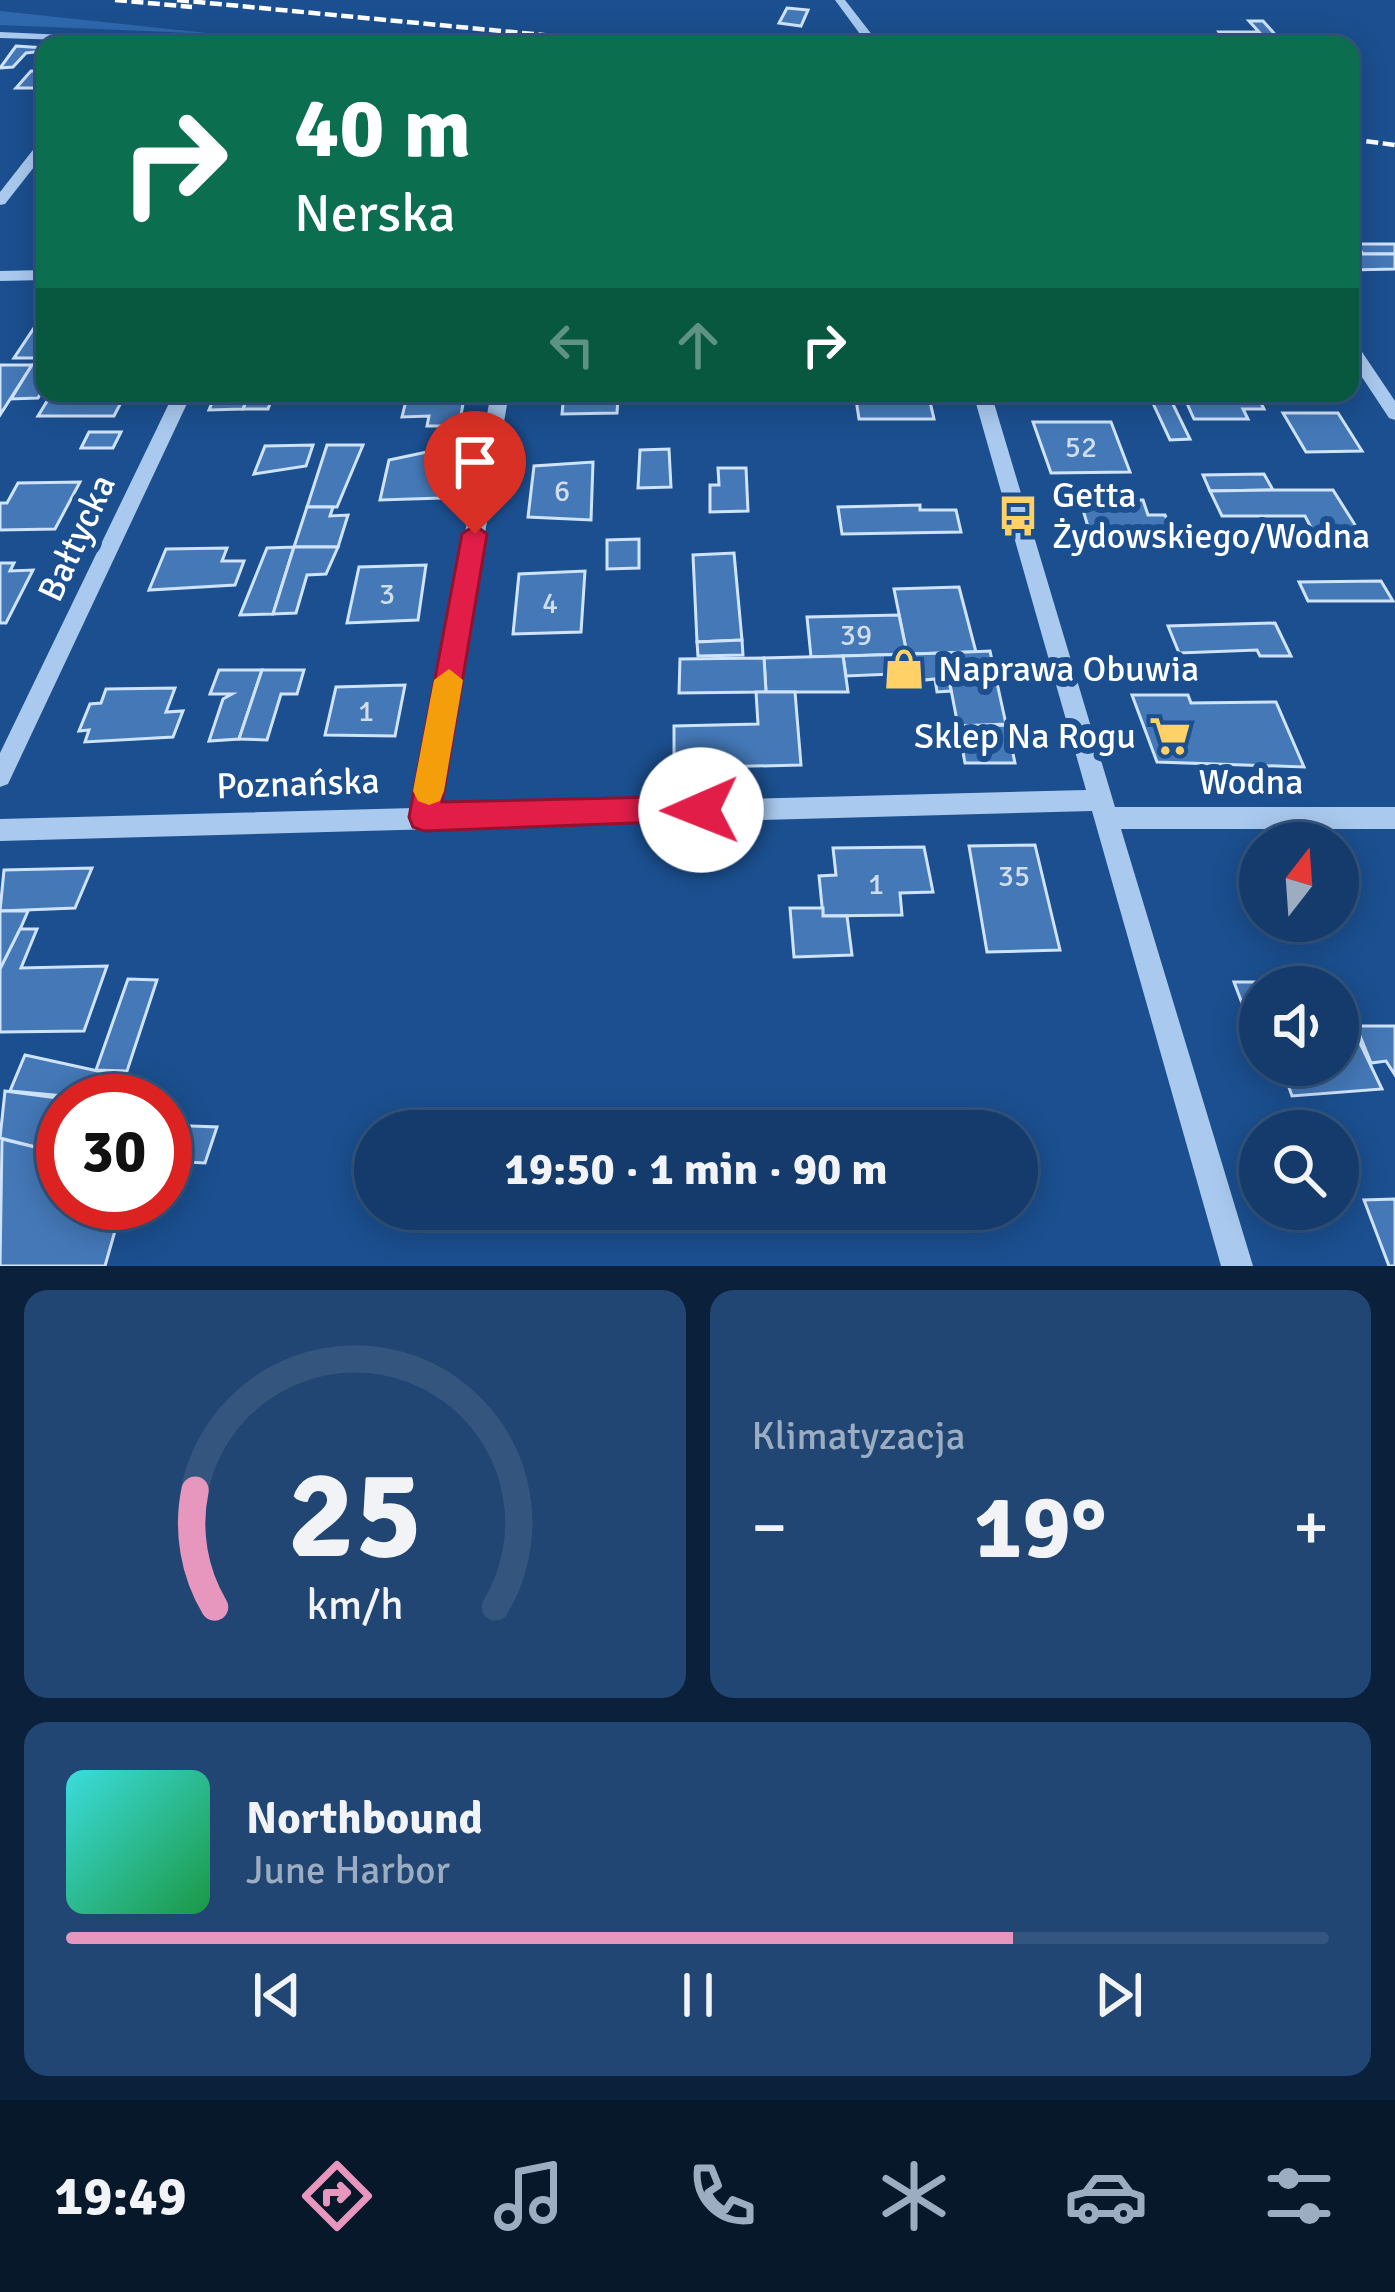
<!DOCTYPE html>
<html lang="pl">
<head>
<meta charset="utf-8">
<style>
	body { margin:0; font-family:Signika,sans-serif; background:#214673; color:#f1f3f6; height:100vh; display:flex; flex-direction:column; font-size:45px; white-space:nowrap }
	* { box-sizing:border-box; margin:0 }
	p { font-size:39px; color:#9dadc1 }
	.icon { flex:none; width:66px; height:66px; fill:none; stroke:currentColor; stroke-width:2; stroke-linecap:round; stroke-linejoin:round }
	.map { position:relative; height:1266px; overflow:hidden }
	.side { display:flex; flex-direction:column; gap:24px; padding:24px; background:#0b203b; flex:1 }
	.side>* { flex:none }
	.top-card { position:absolute; left:36px; top:36px; width:1323px; height:366px; border-radius:24px; box-shadow:0 6px 30px #0003,0 0 0 3px #33557e; background:#0b6e4f; color:#fff; overflow:hidden }
	.needle { width:78px; rotate:17deg }
	.controls { position:absolute; left:1239px; top:822px; display:grid; gap:24px }
	.controls a { display:grid; place-items:center; width:120px; height:120px; border-radius:50%; background:#143b6b; box-shadow:0 6px 30px #0003,0 0 0 3px #33557e; font-size:60px }
	.speed { position:absolute; left:36px; top:1074px; display:flex; gap:24px; font-size:60px; font-weight:700; text-align:center }
	.speed>* { display:grid; place-content:center; width:156px; height:156px; border-radius:50%; background:#143b6b; box-shadow:0 6px 30px #0003,0 0 0 3px #33557e; line-height:1 }
	.speed .limit { border:18px solid #d22; background:#fff; color:#111 }
	.pin { position:absolute; display:grid; place-items:center; width:102px; height:102px; color:#fff; margin:-123px -51px; border-radius:50% 50% 50% 0; rotate:-45deg; box-shadow:0 0 12px #0007 }
	.pin .icon { rotate:45deg }
	.me { position:absolute; width:132px; margin:-66px; rotate:269deg; stroke-linejoin:round; filter:drop-shadow(0 0 9px #0008) }
	.turn { display:flex; align-items:center; gap:42px; height:252px; padding:0 60px; font-size:54px }
	.turn .icon { width:156px; height:156px; stroke-width:2.5 }
	.turn b { display:block; font-size:84px; line-height:102px }
	.lanes { display:flex; align-items:center; height:114px; padding:0 60px; background:#0003; justify-content:center; gap:60px; direction:ltr }
	.lanes .off { opacity:.35 }
	.big { font-size:90px; font-weight:800; line-height:1.1 }
	.side .card { flex:1; display:flex; flex-direction:column; justify-content:center; gap:18px; min-width:0; padding:0 42px; border-radius:24px; background:#214673 }
	.side .dial { align-items:center; gap:0 }
	.dial svg { height:312px; overflow:visible; fill:none; stroke:#33557e; stroke-width:7; stroke-linecap:round; text-anchor:middle }
	.dial text { fill:#f1f3f6; stroke:none }
	.song { display:flex; align-items:center; gap:36px }
	.cover { width:144px; height:144px; border-radius:18px; background:linear-gradient(135deg,hsl(180 70% 55%),hsl(140 70% 35%)) }
	.played { height:12px; border-radius:6px; background:linear-gradient(90deg,#e797bd 75%,#33557e 75%) }
	.keys { display:flex; justify-content:space-around; direction:ltr }
	.heat { display:flex; justify-content:space-between; align-items:center; font-size:66px; direction:ltr }
	.side .tiles { flex:1; display:grid; gap:24px; grid-template-columns:1fr 1fr }
	.card:last-child { grid-column:span 2 }
	.trip { position:absolute; left:354px; top:1110px; width:684px; height:120px; border-radius:60px; background:#143b6b; box-shadow:0 6px 30px #0003,0 0 0 3px #33557e; font-weight:800; line-height:120px; text-align:center }
	.dock { display:flex; height:192px; justify-content:space-around; align-items:center; background:#08182b; color:#9dadc1 }
	.dock .icon { width:84px; height:84px }
	.dock .current { color:#e797bd }
	.dock b { font-size:54px; color:#f1f3f6 }
	.map>svg:first-child { display:block }
	.green { fill:#2e69ad }
	.building { fill:#4478b7; stroke:#cfe3fa; stroke-width:3 }
	.lines { fill:none; stroke-linecap:round; stroke-linejoin:round }
	.minor { fill:#a9c9ee; fill-rule:evenodd }
	.rail { stroke:#fff; stroke-width:4.5; stroke-dasharray:12 4.5; stroke-linecap:butt }
	.route { fill:#e11d48; stroke:#92132f; stroke-width:3 }
	.slow { fill:#f59e0b }
	.labels { text-anchor:middle; dominant-baseline:central; stroke-width:12; stroke-linejoin:round; paint-order:stroke }
	.number-label { font-size:30px; fill:#d0dded }
	.poi-label { font-size:36px; fill:#fff; stroke:#1b4f8f; text-anchor:start }
	.street-label { font-size:36px; fill:#fff; stroke:#1b4f8f }
</style>
</head>
<body>
<div class="map">
<svg width="1395" height="1266" viewBox="0 0 1395 1266">
	<rect width="100%" height="100%" fill="#1b4f8f"/>
	<polygon class="green" points="0,11 216,34 0,25"/>
	<g class="building">
		<polygon points="787,8 808,10 801,26 779,23"/>
		<polygon points="1249,21 1263,21 1280,40 1225,40 1219,32 1259,32"/>
		<polygon points="16,46 45,48 45,51 26,53 13,67 0,68"/>
		<polygon points="31,71 45,71 45,88 16,88"/>
		<polygon points="1356,244 1395,244 1395,254 1363,254"/>
		<polygon points="1350,254 1395,254 1395,269 1350,270"/>
		<polygon points="45,324 45,345 37,358 14,358 36,325"/>
		<polygon points="0,365 32,365 0,415"/>
		<polygon points="32,365 45,365 45,386 38,398 11,399"/>
		<polygon points="52,393 126,393 114,416 38,416"/>
		<polygon points="216,393 250,393 243,409 209,410"/>
		<polygon points="250,393 274,393 268,409 243,409"/>
		<polygon points="408,393 465,393 459,426 427,426 429,416 402,417"/>
		<polygon points="564,393 630,393 630,399 618,399 617,413 562,414"/>
		<polygon points="855,393 928,393 934,419 859,419"/>
		<polygon points="1168,393 1253,393 1256,399 1171,399"/>
		<polygon points="1150,397 1169,396 1190,439 1170,440"/>
		<polygon points="1185,399 1259,399 1264,409 1243,409 1248,419 1194,419"/>
		<polygon points="1283,413 1338,413 1362,451 1306,452"/>
		<polygon points="1033,422 1111,422 1130,472 1051,473"/>
		<polygon points="89,432 121,432 113,448 81,448"/>
		<polygon points="313,445 306,466 254,474 265,446"/>
		<polygon points="327,445 363,445 337,507 307,507"/>
		<polygon points="669,449 671,487 638,488 640,450"/>
		<polygon points="427,452 426,458 450,457 442,498 380,500 389,460"/>
		<polygon points="593,462 591,520 528,517 534,466"/>
		<polygon points="718,468 746,468 748,511 710,512 710,485 719,485"/>
		<polygon points="1264,474 1273,490 1210,491 1203,475"/>
		<polygon points="80,482 55,529 0,530 0,503 7,503 18,483"/>
		<polygon points="1273,490 1333,490 1362,536 1316,537 1305,516 1222,516 1210,491"/>
		<polygon points="1080,500 1143,500 1148,515 1165,515 1177,545 1095,550"/>
		<polygon points="920,505 920,510 956,510 961,532 842,534 838,507"/>
		<polygon points="307,507 333,507 330,516 348,515 338,547 294,547"/>
		<polygon points="639,539 639,568 607,569 607,540"/>
		<polygon points="294,547 273,614 240,615 267,548"/>
		<polygon points="294,547 338,547 326,574 307,575 296,613 273,614"/>
		<polygon points="227,548 222,561 244,561 235,585 149,590 166,549"/>
		<polygon points="734,553 742,640 697,642 693,555"/>
		<polygon points="0,563 14,563 10,571 33,570 6,623 0,623"/>
		<polygon points="426,565 418,620 347,623 359,567"/>
		<polygon points="585,571 581,632 513,634 519,574"/>
		<polygon points="1381,581 1393,601 1308,601 1299,582"/>
		<polygon points="959,587 976,652 907,654 894,589"/>
		<polygon points="899,615 907,654 811,657 807,617"/>
		<polygon points="1275,623 1291,656 1260,656 1257,650 1179,653 1168,626"/>
		<polygon points="742,640 743,655 698,656 697,642"/>
		<polygon points="990,651 1006,724 958,726 944,653"/>
		<polygon points="944,653 951,691 937,692 935,679 895,683 893,674 846,676 843,656"/>
		<polygon points="843,656 848,692 766,692 764,658"/>
		<polygon points="764,658 766,692 679,693 680,659"/>
		<polygon points="219,670 262,670 239,739 209,741 223,699 232,694 210,694"/>
		<polygon points="262,670 304,670 297,694 281,694 267,740 239,739"/>
		<polygon points="405,685 395,736 325,735 336,687"/>
		<polygon points="175,688 166,712 183,711 173,737 85,742 89,730 79,731 90,704 101,703 106,689"/>
		<polygon points="756,692 795,692 801,765 674,768 674,726 758,724"/>
		<polygon points="1132,695 1188,695 1191,703 1276,702 1304,767 1157,762"/>
		<polygon points="1007,725 1015,763 965,763 958,726"/>
		<polygon points="1035,845 1060,950 987,952 969,846"/>
		<polygon points="924,847 933,892 900,893 902,915 823,916 819,876 836,875 833,848"/>
		<polygon points="92,868 75,908 0,911 4,870"/>
		<polygon points="790,908 823,908 823,916 847,916 852,955 794,957"/>
		<polygon points="0,911 28,911 3,969 0,969"/>
		<polygon points="20,929 37,929 21,968 107,966 84,1031 0,1032 0,969"/>
		<polygon points="128,979 157,980 127,1071 96,1070"/>
		<polygon points="1234,982 1266,982 1268,987 1260,987 1260,1051"/>
		<polygon points="1338,997 1382,1089 1292,1096 1281,1065 1338,1065"/>
		<polygon points="1356,1026 1395,1026 1395,1075 1386,1061 1371,1063"/>
		<polygon points="25,1055 125,1077 119,1101 10,1091"/>
		<polygon points="5,1091 80,1101 63,1101 63,1154 0,1138"/>
		<polygon points="165,1125 217,1127 205,1163 165,1161"/>
		<polygon points="2,1139 63,1154 63,1203 123,1203 105,1266 0,1266"/>
		<polygon points="1395,1199 1395,1266 1389,1266 1364,1200"/>
	</g>
	<g class="lines">
		<g class="minor">
			<polygon points="835,0 845,0 880,45 868,45"/>
			<polygon points="0,32 219,42 225,45 0,38"/>
			<polygon points="45,140 45,153 5,204 0,205 0,192 40,141"/>
			<polygon points="45,270 45,280 0,281 0,271"/>
			<polygon points="1350,342 1356,343 1395,401 1395,420 1389,418 1350,359"/>
			<polygon points="174,393 192,393 8,784 0,787 0,753"/>
			<polygon points="491,393 509,393 438,807 1086,790 973,393 991,393 1115,807 1395,807 1395,829 1121,829 1253,1266 1221,1266 1092,811 0,841 0,819 414,808"/>
		</g>
		<g class="rail">
			<polyline points="115,0 192,7"/>
			<polyline points="177,0 648,45"/>
			<polyline points="1350,139 1395,145"/>
		</g>
	</g>
	<polygon class="route" points="475,525 487,534 442,802 701,796 712,800 717,810 712,820 424,831 413,827 409,817 462,534"/>
	<polygon class="slow" points="449,669 463,680 444,791 440,801 429,805 418,801 413,791 434,680"/>
	<defs>
		<g id="bus-bare" transform="scale(3.24)"><path d="M-5-6H5V4H4V6H2V4H-2V6H-4V4H-5ZM-3.5-4V0h7V-4ZM-3.5 1.2v1.5H-2V1.2ZM2 1.2v1.5H3.5V1.2Z" fill="#ffd166" stroke="#1b4f8f" stroke-width="2.5" paint-order="stroke"/></g>
		<g id="shop-bare" transform="scale(3.24)"><path d="M-5-2.5h2.3a2.7 3.5 0 0 1 5.4 0H5L5.5 6h-11ZM-1.5-2.5h3a1.5 2.3 0 0 0-3 0Z" fill="#ffd166" stroke="#1b4f8f" stroke-width="2.5" paint-order="stroke"/></g>
		<g id="supermarket-bare" transform="scale(3.24)"><path d="M-6-5.5h2.5l.6 2H6L4.5 2H-2.5L-4.4-4H-6ZM-1.5 3.2a1.3 1.3 0 1 0 .1 0ZM3 3.2a1.3 1.3 0 1 0 .1 0Z" fill="#ffd166" stroke="#1b4f8f" stroke-width="2.5" paint-order="stroke"/></g>
	</defs>
	<g fill-rule="evenodd">
		<use href="#bus-bare" x="1018" y="516"/>
		<use href="#shop-bare" x="904" y="669"/>
		<use href="#supermarket-bare" x="1170" y="736"/>
	</g>
	<g class="labels">
		<g class="number-label">
			<text x="1081" y="447">52</text>
			<text x="562" y="491">6</text>
			<text x="387" y="594">3</text>
			<text x="550" y="603">4</text>
			<text x="856" y="635">39</text>
			<text x="366" y="711">1</text>
			<text x="1014" y="876">35</text>
			<text x="876" y="884">1</text>
		</g>
		<g class="poi-label">
			<text x="1052" y="495">Getta<tspan x="1052" dy="41">Żydowskiego/Wodna</tspan></text>
			<text x="938" y="669">Naprawa Obuwia</text>
			<text x="1136" y="736" text-anchor="end">Sklep Na Rogu</text>
		</g>
		<g class="street-label">
			<text transform="translate(77 538) rotate(-65)">Bałtycka</text>
			<text x="1251" y="782">Wodna</text>
			<text transform="translate(298 784) rotate(-2)">Poznańska</text>
		</g>
	</g>
</svg>
<div class="controls">
<a><svg class="needle" viewBox="-14 -14 28 28"><path d="M0-13l5 13h-10z" fill="#e53935"/><path d="M0 13l5-13h-10z" fill="#9dadc1"/></svg></a>
<a><svg class="icon" aria-label="sound" viewBox="0 0 24 24"><path d="M4 9h4l5-4v14l-5-4H4zM17 9q2 3 0 6"/></svg></a>
<a><svg class="icon" aria-label="search" viewBox="0 0 24 24"><circle cx="10" cy="10" r="6"/><path d="M15 15l6 6"/></svg></a>
</div>
<div class="speed"><div class="limit">30</div></div>
<div class="pin" style="left:475px;top:534px;background:#d93025"><svg class="icon" aria-label="arrive" viewBox="0 0 24 24"><path d="M6 21V4h12l-3 4 3 4H6"/></svg></div>
<svg class="me" style="left:701px;top:810px" viewBox="-20 -20 40 40"><circle r="19" fill="#fff"/><path d="M0-13L10 11 0 6-10 11z" fill="#e11d48"/></svg>
<div class="trip">19:50 · 1 min · 90 m</div>
<div class="top-card">
<div class="turn"><svg class="icon" aria-label="right" viewBox="0 0 24 24"><path d="M7 20v-9h11M14 6l5 5-5 5"/></svg><div><b>40 m</b>Nerska</div></div>
<div class="lanes"><svg class="icon off" aria-label="left" viewBox="0 0 24 24"><path d="M17 20v-9H6M10 6l-5 5 5 5"/></svg><svg class="icon off" aria-label="ahead" viewBox="0 0 24 24"><path d="M12 20V5M6 11l6-6 6 6"/></svg><svg class="icon" aria-label="right" viewBox="0 0 24 24"><path d="M7 20v-9h11M14 6l5 5-5 5"/></svg></div>
</div>
</div>
<section class="side">
<div class="tiles">
<div class="card dial"><svg viewBox="0 0 100 80">
<path d="M14 69A42 42 0 1 1 86 69"/>
<path d="M14 69A42 42 0 0 1 9 39" stroke="#e797bd"/>
<text x="50" y="56" font-size="32" font-weight="700">25</text>
<text x="50" y="72" font-size="11">km/h</text>
</svg></div>
<div class="card"><p>Klimatyzacja</p>
<div class="heat"><a>−</a><b class="big">19°</b><a>+</a></div>
</div>
<div class="card">
<div class="song"><i class="cover"></i><div><b>Northbound</b><p>June Harbor</p></div></div>
<div class="played"></div>
<div class="keys"><svg class="icon" aria-label="previous" viewBox="0 0 24 24"><path d="M18 5L8 12l10 7zM5 5v14"/></svg><svg class="icon" aria-label="pause" viewBox="0 0 24 24"><path d="M8 5v14M16 5v14"/></svg><svg class="icon" aria-label="next" viewBox="0 0 24 24"><path d="M6 5l10 7-10 7zM19 5v14"/></svg></div>
</div>
</div>
</section>
<nav class="dock">
<b>19:49</b>
<svg class="icon current" aria-label="directions" viewBox="0 0 24 24"><path d="M12 3l9 9-9 9-9-9zM9 14v-3h6M13 9l2 2-2 2"/></svg>
<svg class="icon" aria-label="music" viewBox="0 0 24 24"><path d="M9 18V5l10-2v13"/><circle cx="6" cy="18" r="3"/><circle cx="16" cy="16" r="3"/></svg>
<svg class="icon" aria-label="phone" viewBox="0 0 24 24"><path d="M5 4h4l2 5-3 2q2 4 5 5l2-3 5 2v4C11 20 4 13 5 4z"/></svg>
<svg class="icon" aria-label="climate" viewBox="0 0 24 24"><path d="M12 3v18M4 7l16 10M4 17L20 7"/></svg>
<svg class="icon" aria-label="car" viewBox="0 0 24 24"><path d="M5 17H2v-5l4-1 3-4h7l3 4 3 1v5h-3M9 17h6M6 11h13"/><circle cx="7" cy="17" r="2"/><circle cx="17" cy="17" r="2"/></svg>
<svg class="icon" aria-label="filters" viewBox="0 0 24 24"><path d="M4 7h16M4 17h16"/><circle cx="9" cy="7" r="2"/><circle cx="15" cy="17" r="2"/></svg>
</nav>
</body>
</html>
